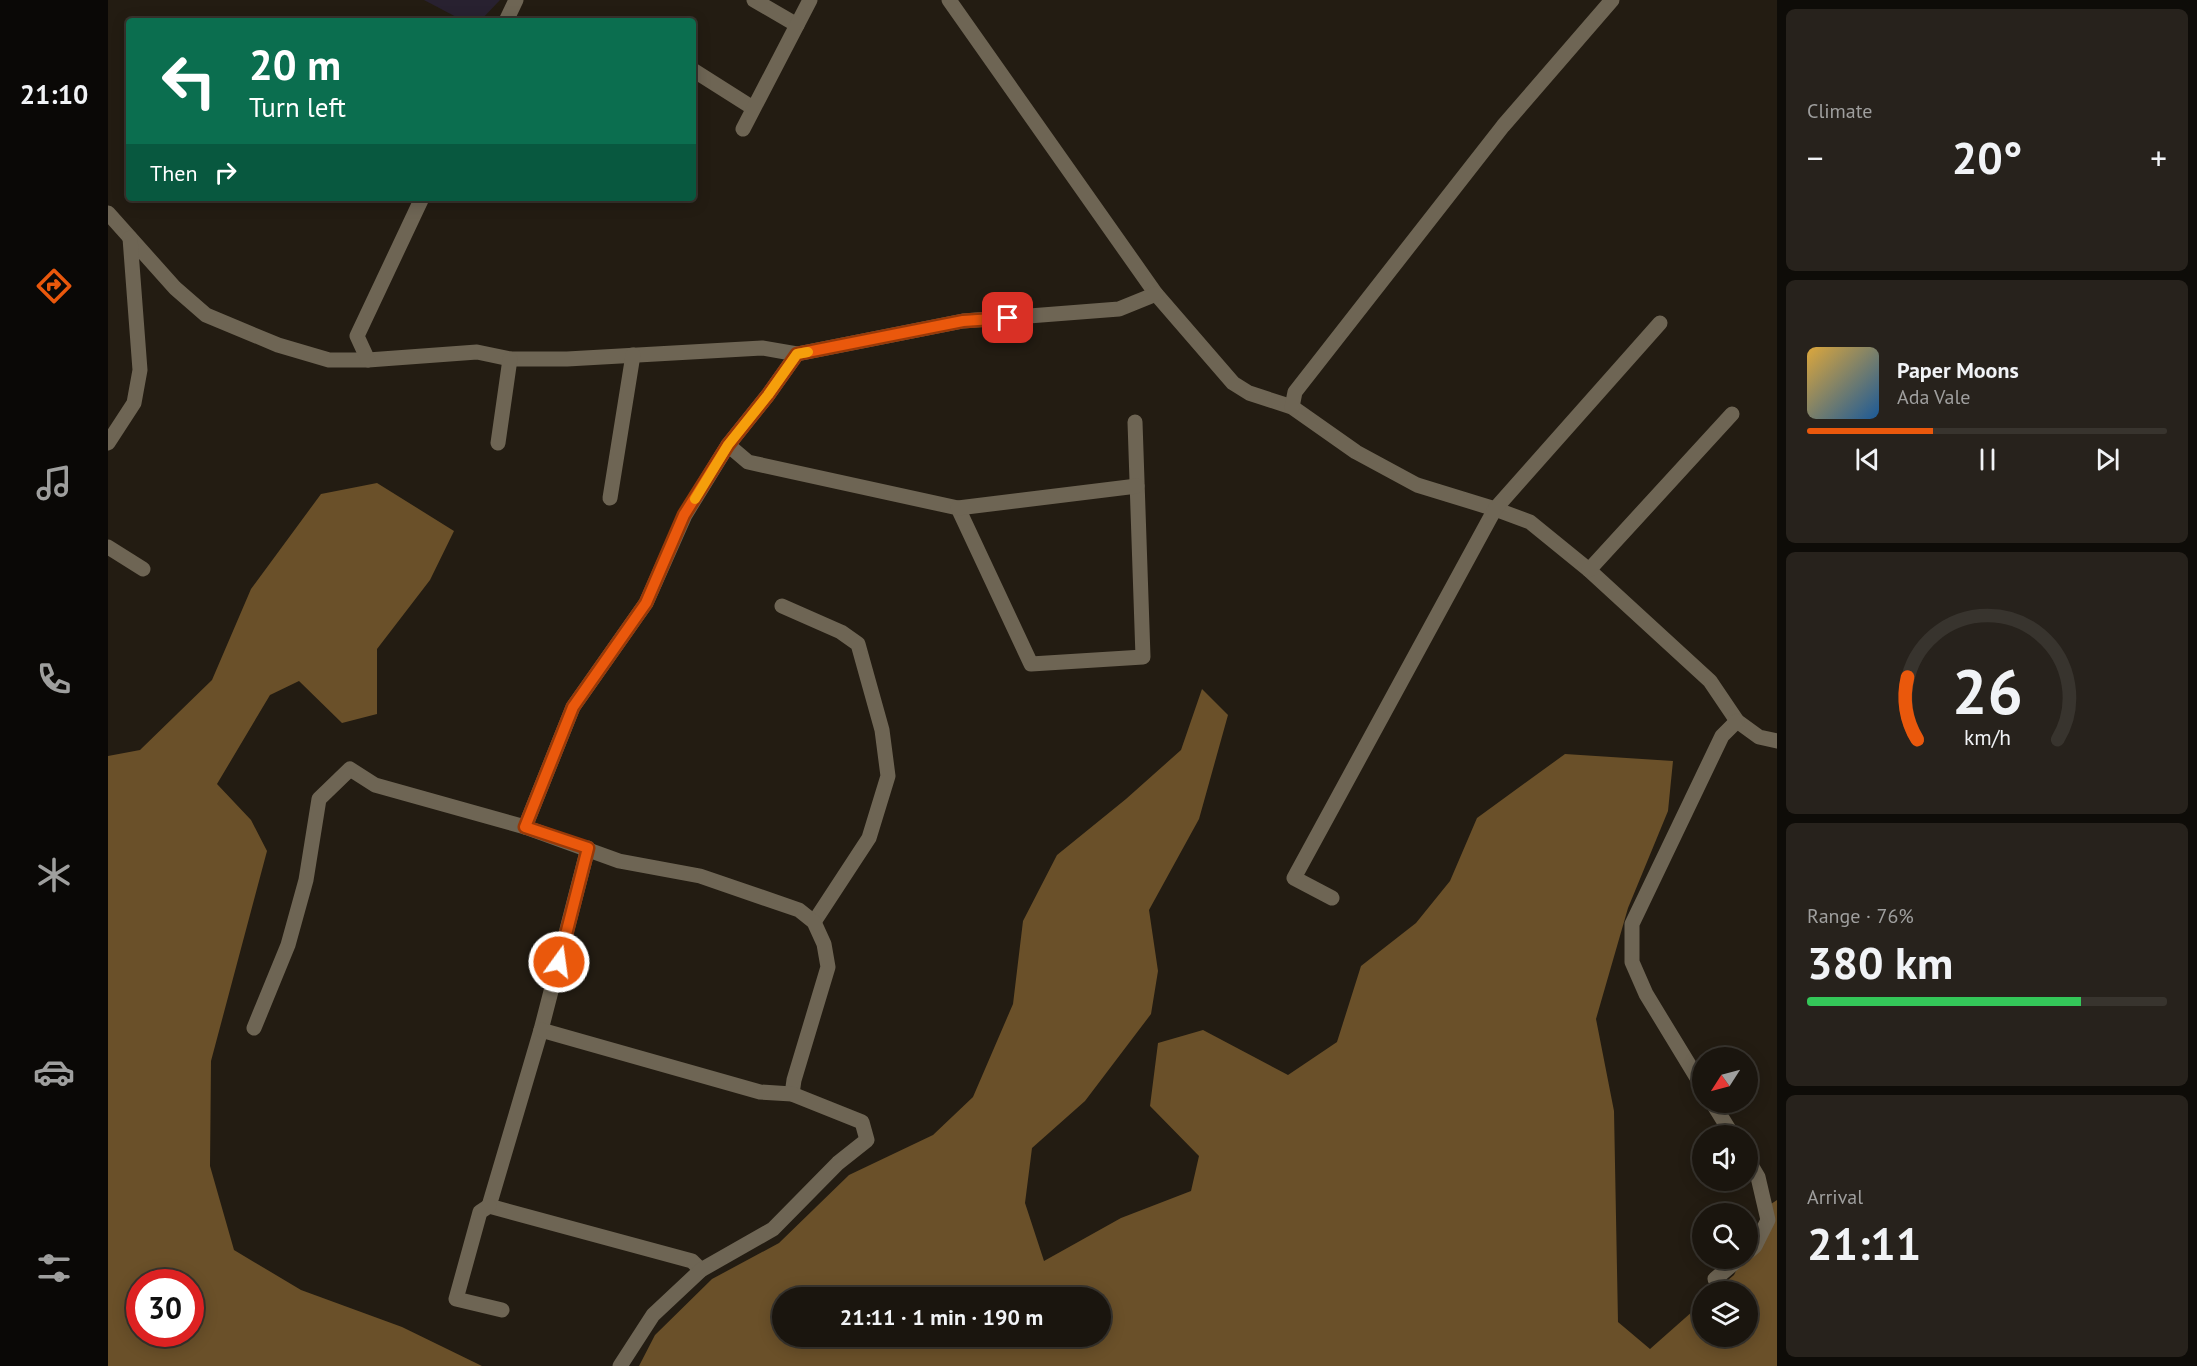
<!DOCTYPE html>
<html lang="en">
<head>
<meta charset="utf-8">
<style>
	body { margin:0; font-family:"PT Sans",sans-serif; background:#27221c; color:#f1f3f6; height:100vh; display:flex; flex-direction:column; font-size:22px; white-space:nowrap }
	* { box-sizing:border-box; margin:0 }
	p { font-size:20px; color:#9f9f9e }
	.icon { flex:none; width:33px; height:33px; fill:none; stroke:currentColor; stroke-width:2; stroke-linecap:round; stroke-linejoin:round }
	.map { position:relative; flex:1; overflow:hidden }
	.drawer { display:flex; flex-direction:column; gap:9px; padding:9px; background:#0e0c08; width:420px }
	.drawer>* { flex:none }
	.hud { position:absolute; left:18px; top:18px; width:570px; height:183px; border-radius:6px; box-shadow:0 3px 15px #0003,0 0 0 2px #38342e; background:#0b6e4f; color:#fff; overflow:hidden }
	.needle { width:39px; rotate:234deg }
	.controls { position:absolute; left:1584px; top:1047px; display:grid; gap:12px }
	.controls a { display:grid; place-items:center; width:66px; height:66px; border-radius:50%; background:#1a150e; box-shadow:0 3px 15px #0003,0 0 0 2px #38342e; font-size:30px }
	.speed { position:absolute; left:18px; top:1269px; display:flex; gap:12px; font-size:30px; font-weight:700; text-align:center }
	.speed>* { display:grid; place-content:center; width:78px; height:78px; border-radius:50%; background:#1a150e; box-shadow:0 3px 15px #0003,0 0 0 2px #38342e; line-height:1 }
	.speed .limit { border:9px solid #d22; background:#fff; color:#111 }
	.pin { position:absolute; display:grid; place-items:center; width:51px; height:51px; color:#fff; margin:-26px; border-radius:12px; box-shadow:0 3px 9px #0006 }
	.me { position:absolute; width:66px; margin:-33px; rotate:14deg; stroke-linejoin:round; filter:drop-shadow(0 0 4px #0008) }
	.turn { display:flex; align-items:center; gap:21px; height:126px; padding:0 24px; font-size:27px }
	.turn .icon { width:78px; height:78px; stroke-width:2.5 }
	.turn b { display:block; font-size:42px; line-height:51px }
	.then { display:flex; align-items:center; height:57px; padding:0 24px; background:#0003; gap:12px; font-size:22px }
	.big { font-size:45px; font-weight:700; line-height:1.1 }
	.drawer .card { flex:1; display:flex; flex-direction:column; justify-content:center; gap:9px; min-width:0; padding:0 21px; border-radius:9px; background:#27221c }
	.drawer .dial { align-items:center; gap:0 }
	.dial svg { height:156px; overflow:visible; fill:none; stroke:#38342e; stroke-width:7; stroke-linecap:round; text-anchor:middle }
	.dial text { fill:#f1f3f6; stroke:none }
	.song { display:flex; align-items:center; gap:18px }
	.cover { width:72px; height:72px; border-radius:9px; background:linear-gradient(135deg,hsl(40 70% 55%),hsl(210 70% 35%)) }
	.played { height:6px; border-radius:3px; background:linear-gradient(90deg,#ea580c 35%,#38342e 35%) }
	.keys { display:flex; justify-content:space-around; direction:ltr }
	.heat { display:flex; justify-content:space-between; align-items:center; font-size:33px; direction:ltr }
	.charge { height:9px; border-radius:4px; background:linear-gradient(90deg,#34c759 76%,#38342e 0) }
	.trip { position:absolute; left:664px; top:1287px; width:339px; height:60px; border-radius:30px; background:#1a150e; box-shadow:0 3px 15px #0003,0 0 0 2px #38342e; font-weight:700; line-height:60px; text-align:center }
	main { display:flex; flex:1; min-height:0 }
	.menu { display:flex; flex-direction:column; width:108px; justify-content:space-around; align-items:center; background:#0a0806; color:#9f9f9e }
	.menu .icon { width:42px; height:42px }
	.menu .on { color:#ea580c }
	.menu b { font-size:27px; color:#f1f3f6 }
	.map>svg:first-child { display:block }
	.education { fill:#282130 }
	.forest { fill:#6a5029; fill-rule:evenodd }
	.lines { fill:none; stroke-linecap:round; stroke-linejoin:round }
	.minor { stroke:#6e6554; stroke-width:15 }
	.route-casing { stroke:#983908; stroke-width:15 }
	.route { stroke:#ea580c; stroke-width:10 }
	.slow { stroke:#f59e0b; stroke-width:10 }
</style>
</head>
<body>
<main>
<nav class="menu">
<b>21:10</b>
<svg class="icon on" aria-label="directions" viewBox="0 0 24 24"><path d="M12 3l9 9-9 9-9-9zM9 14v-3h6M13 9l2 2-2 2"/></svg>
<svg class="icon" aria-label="music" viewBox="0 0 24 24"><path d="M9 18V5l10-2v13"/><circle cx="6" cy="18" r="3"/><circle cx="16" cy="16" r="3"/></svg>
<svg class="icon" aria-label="phone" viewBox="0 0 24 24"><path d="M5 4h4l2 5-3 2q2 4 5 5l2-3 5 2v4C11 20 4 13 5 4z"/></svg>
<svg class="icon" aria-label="climate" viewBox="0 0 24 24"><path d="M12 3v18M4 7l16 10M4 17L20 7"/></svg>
<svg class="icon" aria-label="car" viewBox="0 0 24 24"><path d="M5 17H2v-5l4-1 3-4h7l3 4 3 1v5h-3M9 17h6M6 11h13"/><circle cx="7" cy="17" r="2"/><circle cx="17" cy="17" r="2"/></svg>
<svg class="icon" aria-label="filters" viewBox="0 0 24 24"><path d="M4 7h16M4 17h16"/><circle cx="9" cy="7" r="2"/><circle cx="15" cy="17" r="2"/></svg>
</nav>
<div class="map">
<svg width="1669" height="1366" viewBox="0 0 1669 1366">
	<rect width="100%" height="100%" fill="#231c12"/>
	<polygon class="education" points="316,0 392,0 373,20 354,20"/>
	<g class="forest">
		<path d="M 269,483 L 346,531 L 322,580 L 269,649 L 269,714 L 234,723 L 191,681 L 162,695 L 109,784 L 143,820 L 159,851 L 103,1061 L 102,1166 L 126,1250 L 193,1290 L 294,1327 L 374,1366 L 0,1366 L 0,756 L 32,750 L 104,680 L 143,589 L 213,494 ZM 32,1282 L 82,1282 L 82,1334 L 32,1334 Z"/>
		<path d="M 1094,689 L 1120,715 L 1091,819 L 1041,910 L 1050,971 L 1043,1014 L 977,1101 L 924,1148 L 917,1203 L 936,1261 L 1013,1218 L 1083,1191 L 1091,1156 L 1042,1106 L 1050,1043 L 1095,1030 L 1180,1075 L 1229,1042 L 1253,966 L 1308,923 L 1342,881 L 1369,818 L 1457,754 L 1565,761 L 1560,811 L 1520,908 L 1488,1019 L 1506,1111 L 1510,1322 L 1542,1349 L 1594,1303 L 1594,1336 L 1640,1336 L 1640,1292 L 1607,1291 L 1626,1275 L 1660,1206 L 1669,1200 L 1669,1366 L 531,1366 L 547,1335 L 604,1279 L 671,1243 L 741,1175 L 825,1135 L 865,1097 L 905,1004 L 915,921 L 949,855 L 1018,799 L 1073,750 ZM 675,1298 L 993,1298 L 993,1336 L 675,1336 Z"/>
	</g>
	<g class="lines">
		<g class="minor">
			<polyline points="646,0 689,25"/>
			<polyline points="841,0 1048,294 1125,383 1141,393 1184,407 1248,452 1309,485 1387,509 1422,522 1481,570 1602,681 1629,721 1651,737 1669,741"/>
			<polyline points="398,21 408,0"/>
			<polyline points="585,70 645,108"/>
			<polyline points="635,129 702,0"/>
			<polyline points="0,213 67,288 98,315 170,345 221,360 260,360 369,352 402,359 459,359 654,348 689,354 855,321 1011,309 1048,294"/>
			<polyline points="260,360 249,336 314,198"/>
			<polyline points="1184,407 1187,392 1395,126 1504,0"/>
			<polyline points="0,443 26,403 32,370 22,238"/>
			<polyline points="390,443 402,359"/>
			<polyline points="620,445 640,462 850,508 923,664 1035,657 1027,422"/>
			<polyline points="502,498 525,355"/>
			<polyline points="850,508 1029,486"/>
			<polyline points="0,547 35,569"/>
			<polyline points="1481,570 1624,414"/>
			<polyline points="674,606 733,632 750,644 774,730 780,776 761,838 706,922"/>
			<polyline points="417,827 465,707 538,603 577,515 620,445 660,395 689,354"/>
			<polyline points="480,848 433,1030 381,1206 584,1261 593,1270"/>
			<polyline points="1224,898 1186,878 1387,509 1552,323"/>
			<polyline points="146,1028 180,945 198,880 211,799 242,769 267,785 417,827 511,861 592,876 691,910 706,922 716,944 720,967 686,1080 684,1094"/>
			<polyline points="433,1030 652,1092 684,1094 754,1122 759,1140 730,1163 665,1229 593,1270 545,1315 512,1366"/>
			<polyline points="1594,1086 1538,994 1524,962 1524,924 1614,736 1629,721"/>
			<polyline points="1604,1102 1625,1136"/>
			<polyline points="1640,1160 1650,1177 1660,1220 1647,1246 1640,1252"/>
			<polyline points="381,1206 372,1212 348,1299 394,1310"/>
			<polyline points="1607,1279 1632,1258"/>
		</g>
	</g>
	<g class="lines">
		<g class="route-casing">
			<polyline id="route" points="451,962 480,848 417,827 465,707 538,603 576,515 620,445 660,395 689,354 855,321 900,318"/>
		</g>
		<use href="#route" class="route"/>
		<polyline class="slow" points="587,499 620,445 660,395 689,354 700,352"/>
	</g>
</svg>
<div class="controls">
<a><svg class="needle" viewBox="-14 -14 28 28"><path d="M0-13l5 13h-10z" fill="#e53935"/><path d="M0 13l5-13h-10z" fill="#9f9f9e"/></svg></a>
<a><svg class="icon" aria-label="sound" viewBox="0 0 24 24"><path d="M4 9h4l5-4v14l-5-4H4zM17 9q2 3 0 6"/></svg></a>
<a><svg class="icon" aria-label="search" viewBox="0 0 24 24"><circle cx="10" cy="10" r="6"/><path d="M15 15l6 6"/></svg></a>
<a><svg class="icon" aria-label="layers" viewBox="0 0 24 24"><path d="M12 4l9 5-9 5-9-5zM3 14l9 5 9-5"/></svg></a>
</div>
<div class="speed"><div class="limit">30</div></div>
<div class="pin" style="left:900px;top:318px;background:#d93025"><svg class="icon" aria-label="arrive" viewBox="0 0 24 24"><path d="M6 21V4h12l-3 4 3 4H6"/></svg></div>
<svg class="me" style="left:451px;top:962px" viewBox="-20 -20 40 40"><circle r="17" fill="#ea580c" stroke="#fff" stroke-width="3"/><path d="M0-11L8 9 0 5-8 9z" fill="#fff"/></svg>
<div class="trip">21:11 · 1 min · 190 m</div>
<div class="hud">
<div class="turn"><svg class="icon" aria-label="left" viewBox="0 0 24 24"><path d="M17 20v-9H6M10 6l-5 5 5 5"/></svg><div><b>20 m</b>Turn left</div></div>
<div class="then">Then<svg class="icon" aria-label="right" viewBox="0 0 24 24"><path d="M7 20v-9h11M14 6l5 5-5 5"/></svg></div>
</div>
</div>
<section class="drawer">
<div class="card"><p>Climate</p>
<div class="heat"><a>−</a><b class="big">20°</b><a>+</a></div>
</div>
<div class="card">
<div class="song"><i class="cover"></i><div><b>Paper Moons</b><p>Ada Vale</p></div></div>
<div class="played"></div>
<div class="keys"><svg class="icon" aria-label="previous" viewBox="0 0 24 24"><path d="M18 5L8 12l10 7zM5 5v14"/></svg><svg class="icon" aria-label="pause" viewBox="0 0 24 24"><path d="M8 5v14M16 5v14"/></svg><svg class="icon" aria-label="next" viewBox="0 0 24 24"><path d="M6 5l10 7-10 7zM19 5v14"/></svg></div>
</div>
<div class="card dial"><svg viewBox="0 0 100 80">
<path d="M14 69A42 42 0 1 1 86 69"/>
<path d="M14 69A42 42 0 0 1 9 37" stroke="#ea580c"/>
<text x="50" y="56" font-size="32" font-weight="700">26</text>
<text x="50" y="72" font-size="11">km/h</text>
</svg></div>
<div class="card"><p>Range · 76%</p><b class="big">380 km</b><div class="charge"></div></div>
<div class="card"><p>Arrival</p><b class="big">21:11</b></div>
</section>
</main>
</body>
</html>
